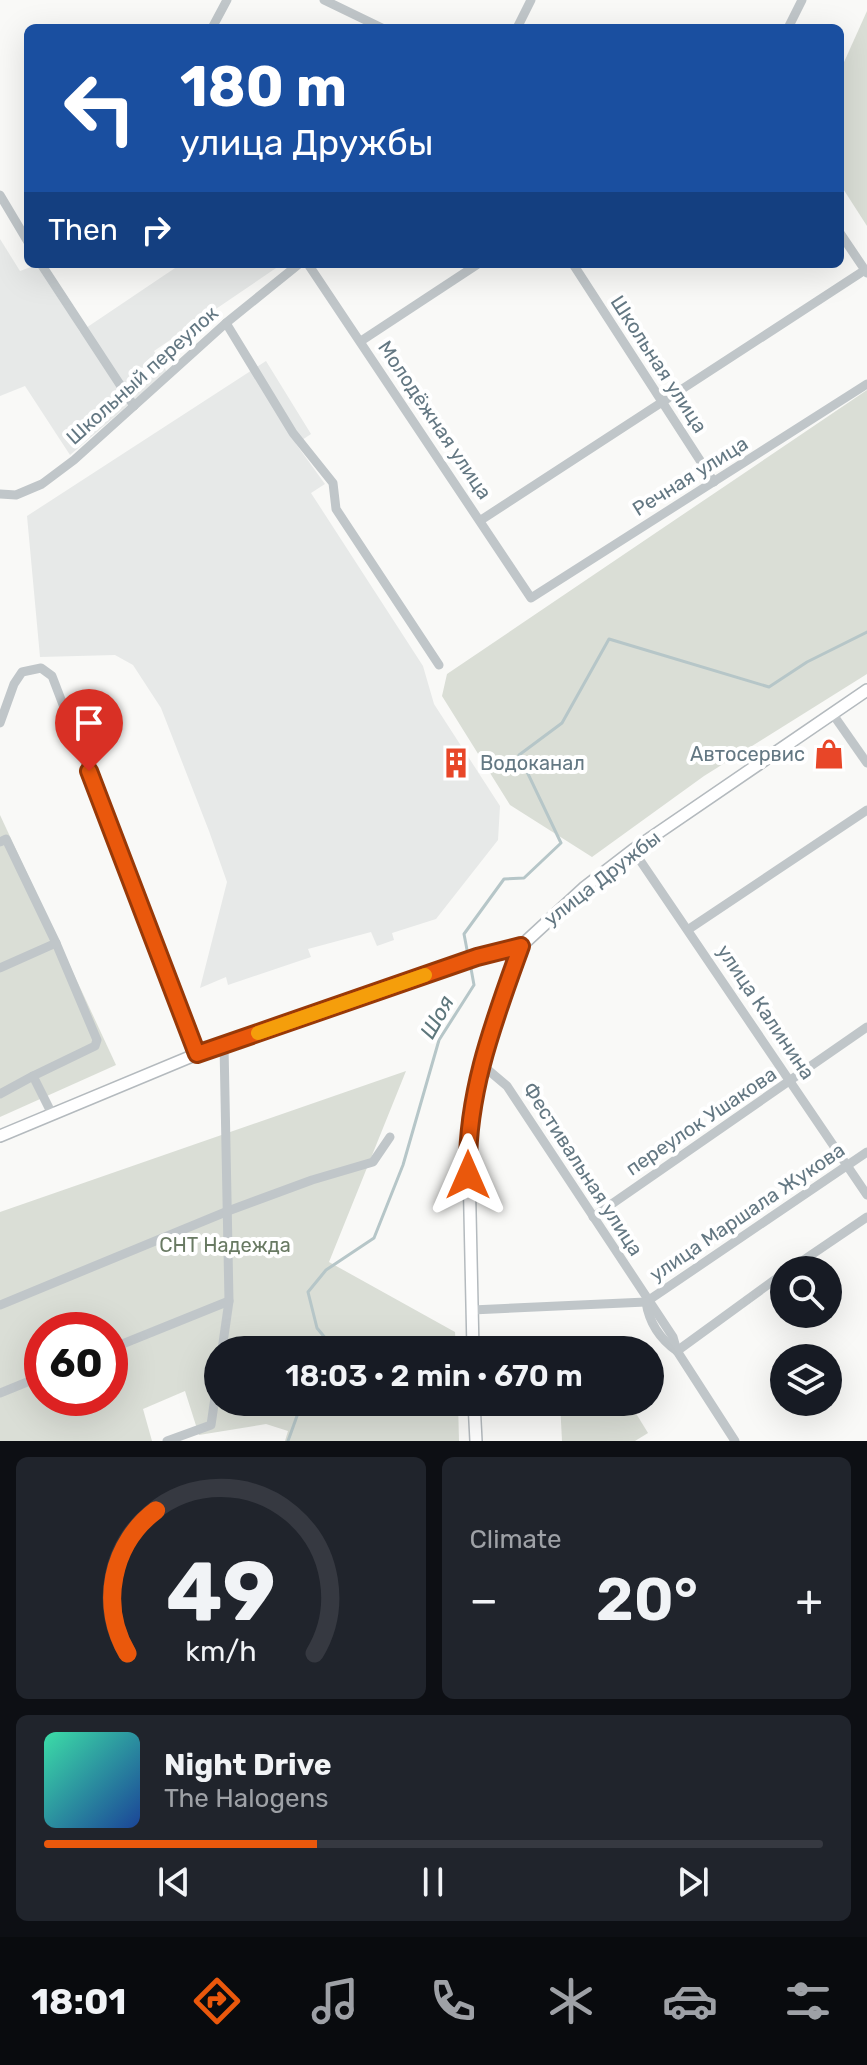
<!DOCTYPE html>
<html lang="en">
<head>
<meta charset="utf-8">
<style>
	body { margin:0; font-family:Rubik,sans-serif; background:#20242c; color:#f1f3f6; height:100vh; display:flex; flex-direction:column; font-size:30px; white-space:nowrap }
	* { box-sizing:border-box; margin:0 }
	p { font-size:26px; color:#9ea1a6 }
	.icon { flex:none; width:44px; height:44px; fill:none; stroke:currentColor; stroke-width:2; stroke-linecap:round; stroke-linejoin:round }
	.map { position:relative; height:1441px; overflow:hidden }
	.sheet { display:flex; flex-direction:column; gap:16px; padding:16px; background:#0d0f14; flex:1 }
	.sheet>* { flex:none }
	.banner { position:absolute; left:24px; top:24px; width:820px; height:244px; border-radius:12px; box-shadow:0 8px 32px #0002; background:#1a4fa0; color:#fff; overflow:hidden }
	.controls { position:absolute; left:770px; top:1256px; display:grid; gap:16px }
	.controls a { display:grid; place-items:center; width:72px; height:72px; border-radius:50%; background:#171b24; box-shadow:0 8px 32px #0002; font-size:40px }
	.speed { position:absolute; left:24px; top:1312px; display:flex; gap:16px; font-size:40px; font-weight:700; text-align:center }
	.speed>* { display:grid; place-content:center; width:104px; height:104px; border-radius:50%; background:#171b24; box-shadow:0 8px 32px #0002; line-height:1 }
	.speed .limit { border:12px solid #d22; background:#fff; color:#111 }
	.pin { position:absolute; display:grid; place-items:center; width:68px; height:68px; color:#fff; margin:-82px -34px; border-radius:50% 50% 50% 0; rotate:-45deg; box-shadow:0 0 8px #0007 }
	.pin .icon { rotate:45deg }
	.me { position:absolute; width:88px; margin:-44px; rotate:0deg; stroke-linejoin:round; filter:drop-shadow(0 0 6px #0008) }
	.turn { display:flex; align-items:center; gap:28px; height:168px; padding:0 24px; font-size:36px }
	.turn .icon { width:104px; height:104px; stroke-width:2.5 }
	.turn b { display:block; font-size:56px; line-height:68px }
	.then { display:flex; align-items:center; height:76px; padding:0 24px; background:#0003; gap:16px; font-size:30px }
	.big { font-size:60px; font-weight:600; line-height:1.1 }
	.sheet .widget { flex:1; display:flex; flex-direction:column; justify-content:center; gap:12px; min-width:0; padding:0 28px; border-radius:12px; background:#20242c }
	.sheet .dial { align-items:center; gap:0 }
	.dial svg { height:208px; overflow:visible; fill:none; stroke:#363941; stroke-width:7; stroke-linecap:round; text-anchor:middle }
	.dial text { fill:#f1f3f6; stroke:none }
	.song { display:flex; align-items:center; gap:24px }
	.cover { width:96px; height:96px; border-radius:12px; background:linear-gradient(135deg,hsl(160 70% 55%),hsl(220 70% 35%)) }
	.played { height:8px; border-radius:4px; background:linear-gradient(90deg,#ea580c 35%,#363941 35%) }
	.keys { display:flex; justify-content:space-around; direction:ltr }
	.heat { display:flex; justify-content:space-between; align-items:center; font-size:44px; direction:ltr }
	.sheet .tiles { flex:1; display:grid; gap:16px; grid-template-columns:1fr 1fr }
	.widget:last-child { grid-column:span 2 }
	.trip { position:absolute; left:204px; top:1336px; width:460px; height:80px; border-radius:40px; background:#171b24; box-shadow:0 8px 32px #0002; font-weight:600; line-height:80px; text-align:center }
	.menu { display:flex; height:128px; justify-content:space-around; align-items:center; background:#090b0e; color:#9ea1a6 }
	.menu .icon { width:56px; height:56px }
	.menu .active { color:#ea580c }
	.menu b { font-size:36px; color:#f1f3f6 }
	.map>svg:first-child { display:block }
	.built { fill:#e7e9e8 }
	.green { fill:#daded6; fill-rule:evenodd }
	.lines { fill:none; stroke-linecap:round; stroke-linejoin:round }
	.stream { stroke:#b6c6c8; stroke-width:3 }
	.major-casing { stroke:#b4babe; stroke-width:14 }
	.minor { stroke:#c0c6c9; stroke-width:9 }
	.major { stroke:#fff; stroke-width:11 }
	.route-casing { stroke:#983908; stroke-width:20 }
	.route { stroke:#ea580c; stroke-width:14 }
	.slow { stroke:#f59e0b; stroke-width:14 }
	.labels { text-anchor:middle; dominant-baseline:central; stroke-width:8; stroke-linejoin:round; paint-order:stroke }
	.street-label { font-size:20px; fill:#647883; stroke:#fff }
	.poi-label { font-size:20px; fill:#647883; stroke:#fff; text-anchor:end }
	.park-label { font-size:20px; fill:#697a63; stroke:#fff }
	.water-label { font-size:22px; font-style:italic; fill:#5e777c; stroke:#fff }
</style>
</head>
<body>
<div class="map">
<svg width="867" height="1441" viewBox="0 0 867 1441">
	<rect width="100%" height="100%" fill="#f9f9f7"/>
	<g class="built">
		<polygon points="0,239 20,271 39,264 80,332 181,264 282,264 154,351 167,372 70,455 25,386 0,396"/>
		<polygon points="266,361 311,434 296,444 325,484 311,493 423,666 434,704 500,806 498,840 436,919 392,933 394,940 377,946 371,932 308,949 311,957 228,985 226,977 200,988 227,882 209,831 161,708 133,665 115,655 40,657 27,516"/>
	</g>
	<g class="green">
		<polygon points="867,11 867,226 840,184 840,71"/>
		<polygon points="867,390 867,674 704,776 592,857 510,805 442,696 447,674"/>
		<polygon points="0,815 116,1065 0,1117"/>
		<path d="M 406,1071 L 329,1262 L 455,1332 L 456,1350 L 218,1350 L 218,1402 L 458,1402 L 459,1441 L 285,1441 L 288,1431 L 266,1424 L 199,1435 L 185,1391 L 143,1409 L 152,1441 L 0,1441 L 0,1212 ZM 42,1330 L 110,1330 L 110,1398 L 42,1398 Z"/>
		<polygon points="560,1402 629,1402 648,1433 635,1441 562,1441"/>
	</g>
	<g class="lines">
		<g class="stream">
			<polyline points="468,955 464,934 504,879 524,878 561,843 519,755 562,723 609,639 769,687 807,662 867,632"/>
			<polyline points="335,1350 317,1328 308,1292 326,1270 374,1238 403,1165 439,1040 474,985 470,963"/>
			<polyline points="288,1441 302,1402"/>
		</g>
		<g class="major-casing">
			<g id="major">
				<polyline points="0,1136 197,1054 477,957 521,946 585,887 633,850 867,690"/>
				<polyline points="473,1350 468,1121 481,1064 521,946"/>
				<polyline points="474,1402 476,1441"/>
			</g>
		</g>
		<g class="minor">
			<polyline points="324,0 382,28"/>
			<polyline points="212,28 227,0"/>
			<polyline points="517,28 531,0"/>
			<polyline points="788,28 802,0"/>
			<polyline points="0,195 28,242"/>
			<polyline points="840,233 867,273"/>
			<polyline points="41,264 134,406"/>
			<polyline points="308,264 531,598 867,384"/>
			<polyline points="573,264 714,482"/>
			<polyline points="226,323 293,433 333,483 336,509 439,665"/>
			<polyline points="361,341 478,264"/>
			<polyline points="0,494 16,495 42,484 74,460 226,323 299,264"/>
			<polyline points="481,520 865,270"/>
			<polyline points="832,713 867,763"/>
			<polyline points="0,723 14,684 22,672 41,668 52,676 197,1054"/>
			<polyline points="0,842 6,839 56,943 97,1040 95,1046 33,1076 52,1114"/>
			<polyline points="633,850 867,1195"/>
			<polyline points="689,929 867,810"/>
			<polyline points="0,968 56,943"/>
			<polyline points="481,1064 507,1086 673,1337 677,1351 735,1441"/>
			<polyline points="0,1094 33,1076"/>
			<polyline points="593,1217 867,1027"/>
			<polyline points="789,1270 867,1217"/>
			<polyline points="646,1302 867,1152"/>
			<path d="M 646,1302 C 649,1322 660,1339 677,1351"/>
			<polyline points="0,1305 228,1211 312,1180 373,1162 390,1137"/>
			<polyline points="472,1310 646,1302"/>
			<polyline points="110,1349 229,1301"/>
			<polyline points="222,1350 229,1301 224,1045"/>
			<polyline points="677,1351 784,1273"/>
			<polyline points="0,1393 42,1376"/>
			<polyline points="167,1441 211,1425 218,1377"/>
		</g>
		<use href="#major" class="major"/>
	</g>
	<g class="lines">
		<g class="route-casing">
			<path id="route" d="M 89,771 L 197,1054 L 477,957 L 521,946 C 494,1021 466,1093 468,1175"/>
		</g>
		<use href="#route" class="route"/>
		<polyline class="slow" points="258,1033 425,975"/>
	</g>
	<defs>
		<g id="shop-bare" transform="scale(2.4)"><path d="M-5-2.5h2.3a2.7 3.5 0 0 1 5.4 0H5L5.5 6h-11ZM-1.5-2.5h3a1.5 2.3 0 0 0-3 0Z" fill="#e84628" stroke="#fff" stroke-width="2.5" paint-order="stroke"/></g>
		<g id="building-bare" transform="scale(2.4)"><path d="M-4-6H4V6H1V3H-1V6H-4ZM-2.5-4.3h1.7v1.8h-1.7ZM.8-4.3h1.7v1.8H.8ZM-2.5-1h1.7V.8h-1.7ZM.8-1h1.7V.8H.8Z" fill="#e84628" stroke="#fff" stroke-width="2.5" paint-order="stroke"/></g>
	</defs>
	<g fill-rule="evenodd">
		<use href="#shop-bare" x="829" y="754"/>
		<use href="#building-bare" x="456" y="763"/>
	</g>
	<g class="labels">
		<g class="street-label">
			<text transform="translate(659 364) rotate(57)">Школьная улица</text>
			<text transform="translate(142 375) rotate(-42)">Школьный переулок</text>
			<text transform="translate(435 420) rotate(56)">Молодёжная улица</text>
			<text transform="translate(690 476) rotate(-32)">Речная улица</text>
			<text transform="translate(602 878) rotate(-38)">улица Дружбы</text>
			<text transform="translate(766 1012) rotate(56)">улица Калинина</text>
			<text transform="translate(701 1121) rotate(-34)">переулок Ушакова</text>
			<text transform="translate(583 1169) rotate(57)">Фестивальная улица</text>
			<text transform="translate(747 1212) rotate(-34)">улица Маршала Жукова</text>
		</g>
		<g class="poi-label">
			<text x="805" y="754">Автосервис</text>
			<text x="480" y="763" text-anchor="start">Водоканал</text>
		</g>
		<g class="park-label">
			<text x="225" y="1245">СНТ Надежда</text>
		</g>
		<g class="water-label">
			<text transform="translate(437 1017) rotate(-61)">Шоя</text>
		</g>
	</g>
</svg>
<div class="controls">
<a><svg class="icon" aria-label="search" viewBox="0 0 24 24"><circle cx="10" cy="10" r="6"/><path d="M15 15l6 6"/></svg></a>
<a><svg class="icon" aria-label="layers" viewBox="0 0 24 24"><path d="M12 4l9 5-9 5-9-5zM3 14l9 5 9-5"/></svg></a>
</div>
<div class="speed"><div class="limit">60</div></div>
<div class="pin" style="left:89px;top:771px;background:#d93025"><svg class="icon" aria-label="arrive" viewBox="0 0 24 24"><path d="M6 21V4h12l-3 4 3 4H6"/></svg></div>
<svg class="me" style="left:468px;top:1175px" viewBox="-20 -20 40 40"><path d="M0-17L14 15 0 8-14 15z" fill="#ea580c" stroke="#fff" stroke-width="4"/></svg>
<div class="trip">18:03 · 2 min · 670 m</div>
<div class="banner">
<div class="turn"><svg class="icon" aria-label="left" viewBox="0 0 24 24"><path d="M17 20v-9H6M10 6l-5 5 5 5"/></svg><div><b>180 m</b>улица Дружбы</div></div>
<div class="then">Then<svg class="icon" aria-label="right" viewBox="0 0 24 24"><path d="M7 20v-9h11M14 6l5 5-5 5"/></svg></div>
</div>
</div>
<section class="sheet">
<div class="tiles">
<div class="widget dial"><svg viewBox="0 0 100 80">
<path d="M14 69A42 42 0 1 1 86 69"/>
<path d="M14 69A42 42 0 0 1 25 14" stroke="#ea580c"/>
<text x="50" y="56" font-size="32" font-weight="700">49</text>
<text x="50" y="72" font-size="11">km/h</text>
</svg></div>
<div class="widget"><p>Climate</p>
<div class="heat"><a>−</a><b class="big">20°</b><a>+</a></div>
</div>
<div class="widget">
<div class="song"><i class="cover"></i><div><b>Night Drive</b><p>The Halogens</p></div></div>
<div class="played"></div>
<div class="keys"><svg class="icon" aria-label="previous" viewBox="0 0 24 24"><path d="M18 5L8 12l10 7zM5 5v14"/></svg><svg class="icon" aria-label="pause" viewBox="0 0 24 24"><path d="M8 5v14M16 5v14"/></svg><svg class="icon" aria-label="next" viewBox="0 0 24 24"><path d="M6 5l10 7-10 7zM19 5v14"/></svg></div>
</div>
</div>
</section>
<nav class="menu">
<b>18:01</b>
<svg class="icon active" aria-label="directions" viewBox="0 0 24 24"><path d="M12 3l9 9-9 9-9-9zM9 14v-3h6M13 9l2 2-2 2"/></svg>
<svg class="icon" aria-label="music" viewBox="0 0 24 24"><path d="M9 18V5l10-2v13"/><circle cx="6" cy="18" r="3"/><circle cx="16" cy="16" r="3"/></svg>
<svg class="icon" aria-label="phone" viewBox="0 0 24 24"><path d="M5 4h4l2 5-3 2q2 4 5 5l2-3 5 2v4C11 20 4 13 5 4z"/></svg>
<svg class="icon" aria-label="climate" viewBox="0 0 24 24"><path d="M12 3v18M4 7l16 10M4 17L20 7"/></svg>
<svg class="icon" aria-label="car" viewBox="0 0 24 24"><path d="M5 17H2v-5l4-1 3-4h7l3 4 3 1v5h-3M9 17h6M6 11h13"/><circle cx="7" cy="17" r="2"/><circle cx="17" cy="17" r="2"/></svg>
<svg class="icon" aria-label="filters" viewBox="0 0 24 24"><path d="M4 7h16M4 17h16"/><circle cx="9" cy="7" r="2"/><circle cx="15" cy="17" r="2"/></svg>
</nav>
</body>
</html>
